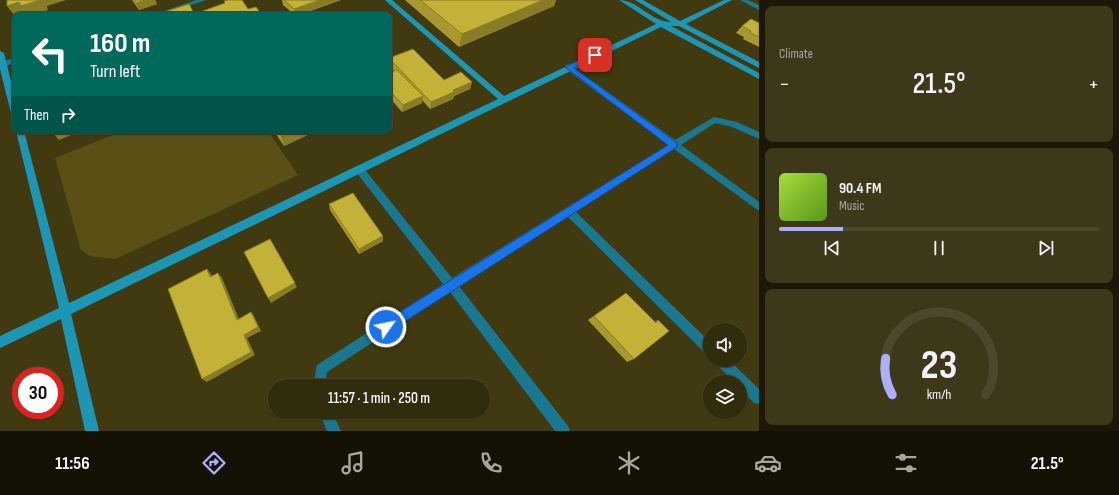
<!DOCTYPE html>
<html lang="en">
<head>
<meta charset="utf-8">
<style>
	body { margin:0; font-family:"Sofia Sans Condensed",sans-serif; background:#3d381a; color:#f1f3f6; height:100vh; display:flex; flex-direction:column; font-size:15px; white-space:nowrap }
	* { box-sizing:border-box; margin:0 }
	p { font-size:13px; color:#a8a79d }
	.icon { flex:none; width:22px; height:22px; fill:none; stroke:currentColor; stroke-width:2; stroke-linecap:round; stroke-linejoin:round }
	.map { position:relative; flex:1; overflow:hidden }
	.panel { display:flex; flex-direction:column; gap:6px; padding:6px; background:#1b1807; width:360px }
	.panel>* { flex:none }
	.hud { position:absolute; left:12px; top:12px; width:380px; height:122px; border-radius:8px; box-shadow:0 1px 3px #0004,0 0 0 1px #4c482d; background:#00695c; color:#fff; overflow:hidden }
	.tools { position:absolute; left:703px; top:323px; display:grid; gap:8px }
	.tools a { display:grid; place-items:center; width:44px; height:44px; border-radius:50%; background:#312c0c; box-shadow:0 1px 3px #0004,0 0 0 1px #4c482d; font-size:20px }
	.speed { position:absolute; left:12px; top:367px; display:flex; gap:8px; font-size:20px; font-weight:700; text-align:center }
	.speed>* { display:grid; place-content:center; width:52px; height:52px; border-radius:50%; background:#312c0c; box-shadow:0 1px 3px #0004,0 0 0 1px #4c482d; line-height:1 }
	.speed .limit { border:6px solid #d22; background:#fff; color:#111 }
	.pin { position:absolute; display:grid; place-items:center; width:34px; height:34px; color:#fff; margin:-17px; border-radius:8px; box-shadow:0 2px 6px #0006 }
	.me { position:absolute; width:44px; margin:-22px; rotate:57deg; stroke-linejoin:round; filter:drop-shadow(0 0 3px #0008) }
	.turn { display:flex; align-items:center; gap:14px; height:84px; padding:0 12px; font-size:18px }
	.turn .icon { width:52px; height:52px; stroke-width:2.5 }
	.turn b { display:block; font-size:28px; line-height:34px }
	.then { display:flex; align-items:center; height:38px; padding:0 12px; background:#0003; gap:8px; font-size:15px }
	.big { font-size:30px; font-weight:600; line-height:1.1 }
	.panel .card { flex:1; display:flex; flex-direction:column; justify-content:center; gap:6px; min-width:0; padding:0 14px; border-radius:8px; background:#3d381a }
	.panel .dial { align-items:center; gap:0 }
	.dial svg { height:104px; overflow:visible; fill:none; stroke:#4c482d; stroke-width:7; stroke-linecap:round; text-anchor:middle }
	.dial text { fill:#f1f3f6; stroke:none }
	.song { display:flex; align-items:center; gap:12px }
	.cover { width:48px; height:48px; border-radius:6px; background:linear-gradient(135deg,hsl(80 70% 55%),hsl(90 70% 35%)) }
	.played { height:4px; border-radius:2px; background:linear-gradient(90deg,#aab0fb 20%,#4c482d 20%) }
	.keys { display:flex; justify-content:space-around; direction:ltr }
	.heat { display:flex; justify-content:space-between; align-items:center; font-size:22px; direction:ltr }
	.trip { position:absolute; left:268px; top:379px; width:222px; height:40px; border-radius:20px; background:#312c0c; box-shadow:0 1px 3px #0004,0 0 0 1px #4c482d; font-weight:600; line-height:40px; text-align:center }
	.dock { display:flex; height:64px; justify-content:space-around; align-items:center; background:#141205; color:#a8a79d }
	.dock .icon { width:28px; height:28px }
	.dock .on { color:#aab0fb }
	.dock b { font-size:18px; color:#f1f3f6 }
	main { display:flex; flex:1; min-height:0 }
	.map>svg:first-child { display:block }
	.green { fill:#5a5015 }
	.lines { fill:none; stroke-linecap:round; stroke-linejoin:round }
	.street { fill:#1a7790; fill-rule:evenodd }
	.secondary { fill:#1c96b4; fill-rule:evenodd }
	.wall { fill:#a9982f }
	.shaded-wall { fill:#897c26 }
	.building { fill:#c4b137; stroke:#897c26 }
	.route { fill:#1a73e8; stroke:#114b97 }
</style>
</head>
<body>
<main>
<div class="map">
<svg width="759" height="431" viewBox="0 0 759 431">
	<rect width="100%" height="100%" fill="#413a10"/>
	<polygon class="green" points="123,131 268,131 298,175 115,259 90,256 81,250 55,158"/>
	<g class="lines">
		<g class="street">
			<polygon points="196,0 206,0 163,15 153,15"/>
			<polygon points="740,0 748,0 759,5 759,10"/>
			<polygon points="15,58 15,63 0,68 0,62"/>
			<polygon points="569,64 675,140 714,117 737,122 759,132 759,139 732,127 715,123 681,145 759,202 759,211 674,149 576,212 710,342 710,356 706,354 568,217 459,286 568,426 570,431 555,431 450,292 327,372 325,386 313,386 317,365 443,284 356,172 354,169 356,166 362,166 452,278 668,145 566,69 566,65"/>
			<polygon points="714,360 729,360 759,389 759,404 754,403 740,388 740,382 734,382 716,364"/>
			<polygon points="319,412 332,412 341,431 327,431"/>
		</g>
		<g class="secondary">
			<path d="M 385,0 L 392,0 L 504,96 L 656,24 L 619,0 C 638,0 651,22 671,22 L 635,0 L 643,0 L 680,21 L 724,0 L 732,0 L 686,24 L 759,62 L 759,68 L 679,26 L 671,26 L 759,73 L 759,79 L 661,27 L 71,314 L 99,431 L 85,431 L 61,319 L 0,348 L 0,336 L 59,308 L 16,131 L 24,131 L 69,303 L 498,99 Z"/>
			<polygon points="0,51 4,53 15,97 15,116 11,113 0,69"/>
		</g>
	</g>
	<g class="wall">
		<polygon points="132,0 155,0 157,4 139,10"/>
		<polygon points="282,0 341,0 299,15 295,15 283,5"/>
		<polygon points="405,0 556,0 554,6 459,47"/>
		<polygon points="759,23 759,47 743,39 744,37 736,33 742,26"/>
		<polygon points="389,58 444,80 472,82 470,89 454,96 453,99 430,109 422,100 422,103 402,112 389,97 389,73 394,71 389,65"/>
		<polygon points="274,131 316,131 284,146"/>
		<polygon points="329,204 383,241 359,254 330,210"/>
		<polygon points="626,293 655,322 658,320 634,359 627,362 588,320"/>
	</g>
	<g class="shaded-wall">
		<polygon points="40,0 66,0 47,6 48,10 32,15 28,15 26,13 19,15 15,15 15,16 7,6 19,2"/>
		<polygon points="145,0 155,0 157,4 139,10 136,3"/>
		<polygon points="320,0 341,0 299,15 296,15 294,9"/>
		<polygon points="543,0 556,0 554,6 459,47 462,34"/>
		<polygon points="472,82 470,89 454,96 453,99 430,109 431,102 453,90"/>
		<polygon points="423,96 422,103 402,112 403,105"/>
		<polygon points="51,131 81,131 59,140"/>
		<polygon points="293,131 316,131 284,146 281,136"/>
		<polygon points="383,236 383,241 359,254 359,249"/>
		<polygon points="207,269 211,274 214,282 210,277"/>
		<polygon points="218,273 222,278 241,324 237,320"/>
		<polygon points="295,283 297,287 271,303 268,298"/>
		<polygon points="251,312 254,316 261,331 247,338 255,355 207,382 202,379"/>
	</g>
	<g class="building">
		<polygon points="7,0 40,0 21,6 19,2 7,6"/>
		<polygon points="134,0 145,0 136,3"/>
		<polygon points="228,0 242,0 248,9 256,7 262,15 202,15 200,12 225,3 224,1"/>
		<polygon points="284,0 320,0 294,9"/>
		<polygon points="420,0 543,0 462,34"/>
		<polygon points="189,4 195,15 155,15"/>
		<polygon points="751,19 759,23 759,37 749,32 751,31 742,26"/>
		<polygon points="413,49 444,80 461,72 472,82 453,90 454,92 431,102 389,58"/>
		<polygon points="397,70 423,96 403,105 389,90 389,73"/>
		<polygon points="277,131 293,131 281,136"/>
		<polygon points="353,193 383,236 359,249 329,204"/>
		<polygon points="270,239 295,283 268,298 244,252"/>
		<polygon points="207,269 210,277 218,273 237,320 251,312 258,327 244,335 251,352 202,379 168,289"/>
		<polygon points="626,293 656,323 658,320 669,331 634,359 594,316"/>
	</g>
	<polygon class="route" points="593,53 595,53 599,55 574,68 677,143 677,147 390,331 386,332 382,331 381,327 382,323 668,145 565,67"/>
</svg>
<div class="tools">
<a><svg class="icon" aria-label="sound" viewBox="0 0 24 24"><path d="M4 9h4l5-4v14l-5-4H4zM17 9q2 3 0 6"/></svg></a>
<a><svg class="icon" aria-label="layers" viewBox="0 0 24 24"><path d="M12 4l9 5-9 5-9-5zM3 14l9 5 9-5"/></svg></a>
</div>
<div class="speed"><div class="limit">30</div></div>
<div class="pin" style="left:595px;top:55px;background:#d93025"><svg class="icon" aria-label="arrive" viewBox="0 0 24 24"><path d="M6 21V4h12l-3 4 3 4H6"/></svg></div>
<svg class="me" style="left:386px;top:327px" viewBox="-20 -20 40 40"><circle r="17" fill="#1a73e8" stroke="#fff" stroke-width="3"/><path d="M0-11L8 9 0 5-8 9z" fill="#fff"/></svg>
<div class="trip">11:57 · 1 min · 250 m</div>
<div class="hud">
<div class="turn"><svg class="icon" aria-label="left" viewBox="0 0 24 24"><path d="M17 20v-9H6M10 6l-5 5 5 5"/></svg><div><b>160 m</b>Turn left</div></div>
<div class="then">Then<svg class="icon" aria-label="right" viewBox="0 0 24 24"><path d="M7 20v-9h11M14 6l5 5-5 5"/></svg></div>
</div>
</div>
<section class="panel">
<div class="card"><p>Climate</p>
<div class="heat"><a>−</a><b class="big">21.5°</b><a>+</a></div>
</div>
<div class="card">
<div class="song"><i class="cover"></i><div><b>90.4 FM</b><p>Music</p></div></div>
<div class="played"></div>
<div class="keys"><svg class="icon" aria-label="previous" viewBox="0 0 24 24"><path d="M18 5L8 12l10 7zM5 5v14"/></svg><svg class="icon" aria-label="pause" viewBox="0 0 24 24"><path d="M8 5v14M16 5v14"/></svg><svg class="icon" aria-label="next" viewBox="0 0 24 24"><path d="M6 5l10 7-10 7zM19 5v14"/></svg></div>
</div>
<div class="card dial"><svg viewBox="0 0 100 80">
<path d="M14 69A42 42 0 1 1 86 69"/>
<path d="M14 69A42 42 0 0 1 9 41" stroke="#aab0fb"/>
<text x="50" y="56" font-size="32" font-weight="700">23</text>
<text x="50" y="72" font-size="11">km/h</text>
</svg></div>
</section>
</main>
<nav class="dock">
<b>11:56</b>
<svg class="icon on" aria-label="directions" viewBox="0 0 24 24"><path d="M12 3l9 9-9 9-9-9zM9 14v-3h6M13 9l2 2-2 2"/></svg>
<svg class="icon" aria-label="music" viewBox="0 0 24 24"><path d="M9 18V5l10-2v13"/><circle cx="6" cy="18" r="3"/><circle cx="16" cy="16" r="3"/></svg>
<svg class="icon" aria-label="phone" viewBox="0 0 24 24"><path d="M5 4h4l2 5-3 2q2 4 5 5l2-3 5 2v4C11 20 4 13 5 4z"/></svg>
<svg class="icon" aria-label="climate" viewBox="0 0 24 24"><path d="M12 3v18M4 7l16 10M4 17L20 7"/></svg>
<svg class="icon" aria-label="car" viewBox="0 0 24 24"><path d="M5 17H2v-5l4-1 3-4h7l3 4 3 1v5h-3M9 17h6M6 11h13"/><circle cx="7" cy="17" r="2"/><circle cx="17" cy="17" r="2"/></svg>
<svg class="icon" aria-label="filters" viewBox="0 0 24 24"><path d="M4 7h16M4 17h16"/><circle cx="9" cy="7" r="2"/><circle cx="15" cy="17" r="2"/></svg>
<b>21.5°</b>
</nav>
</body>
</html>
